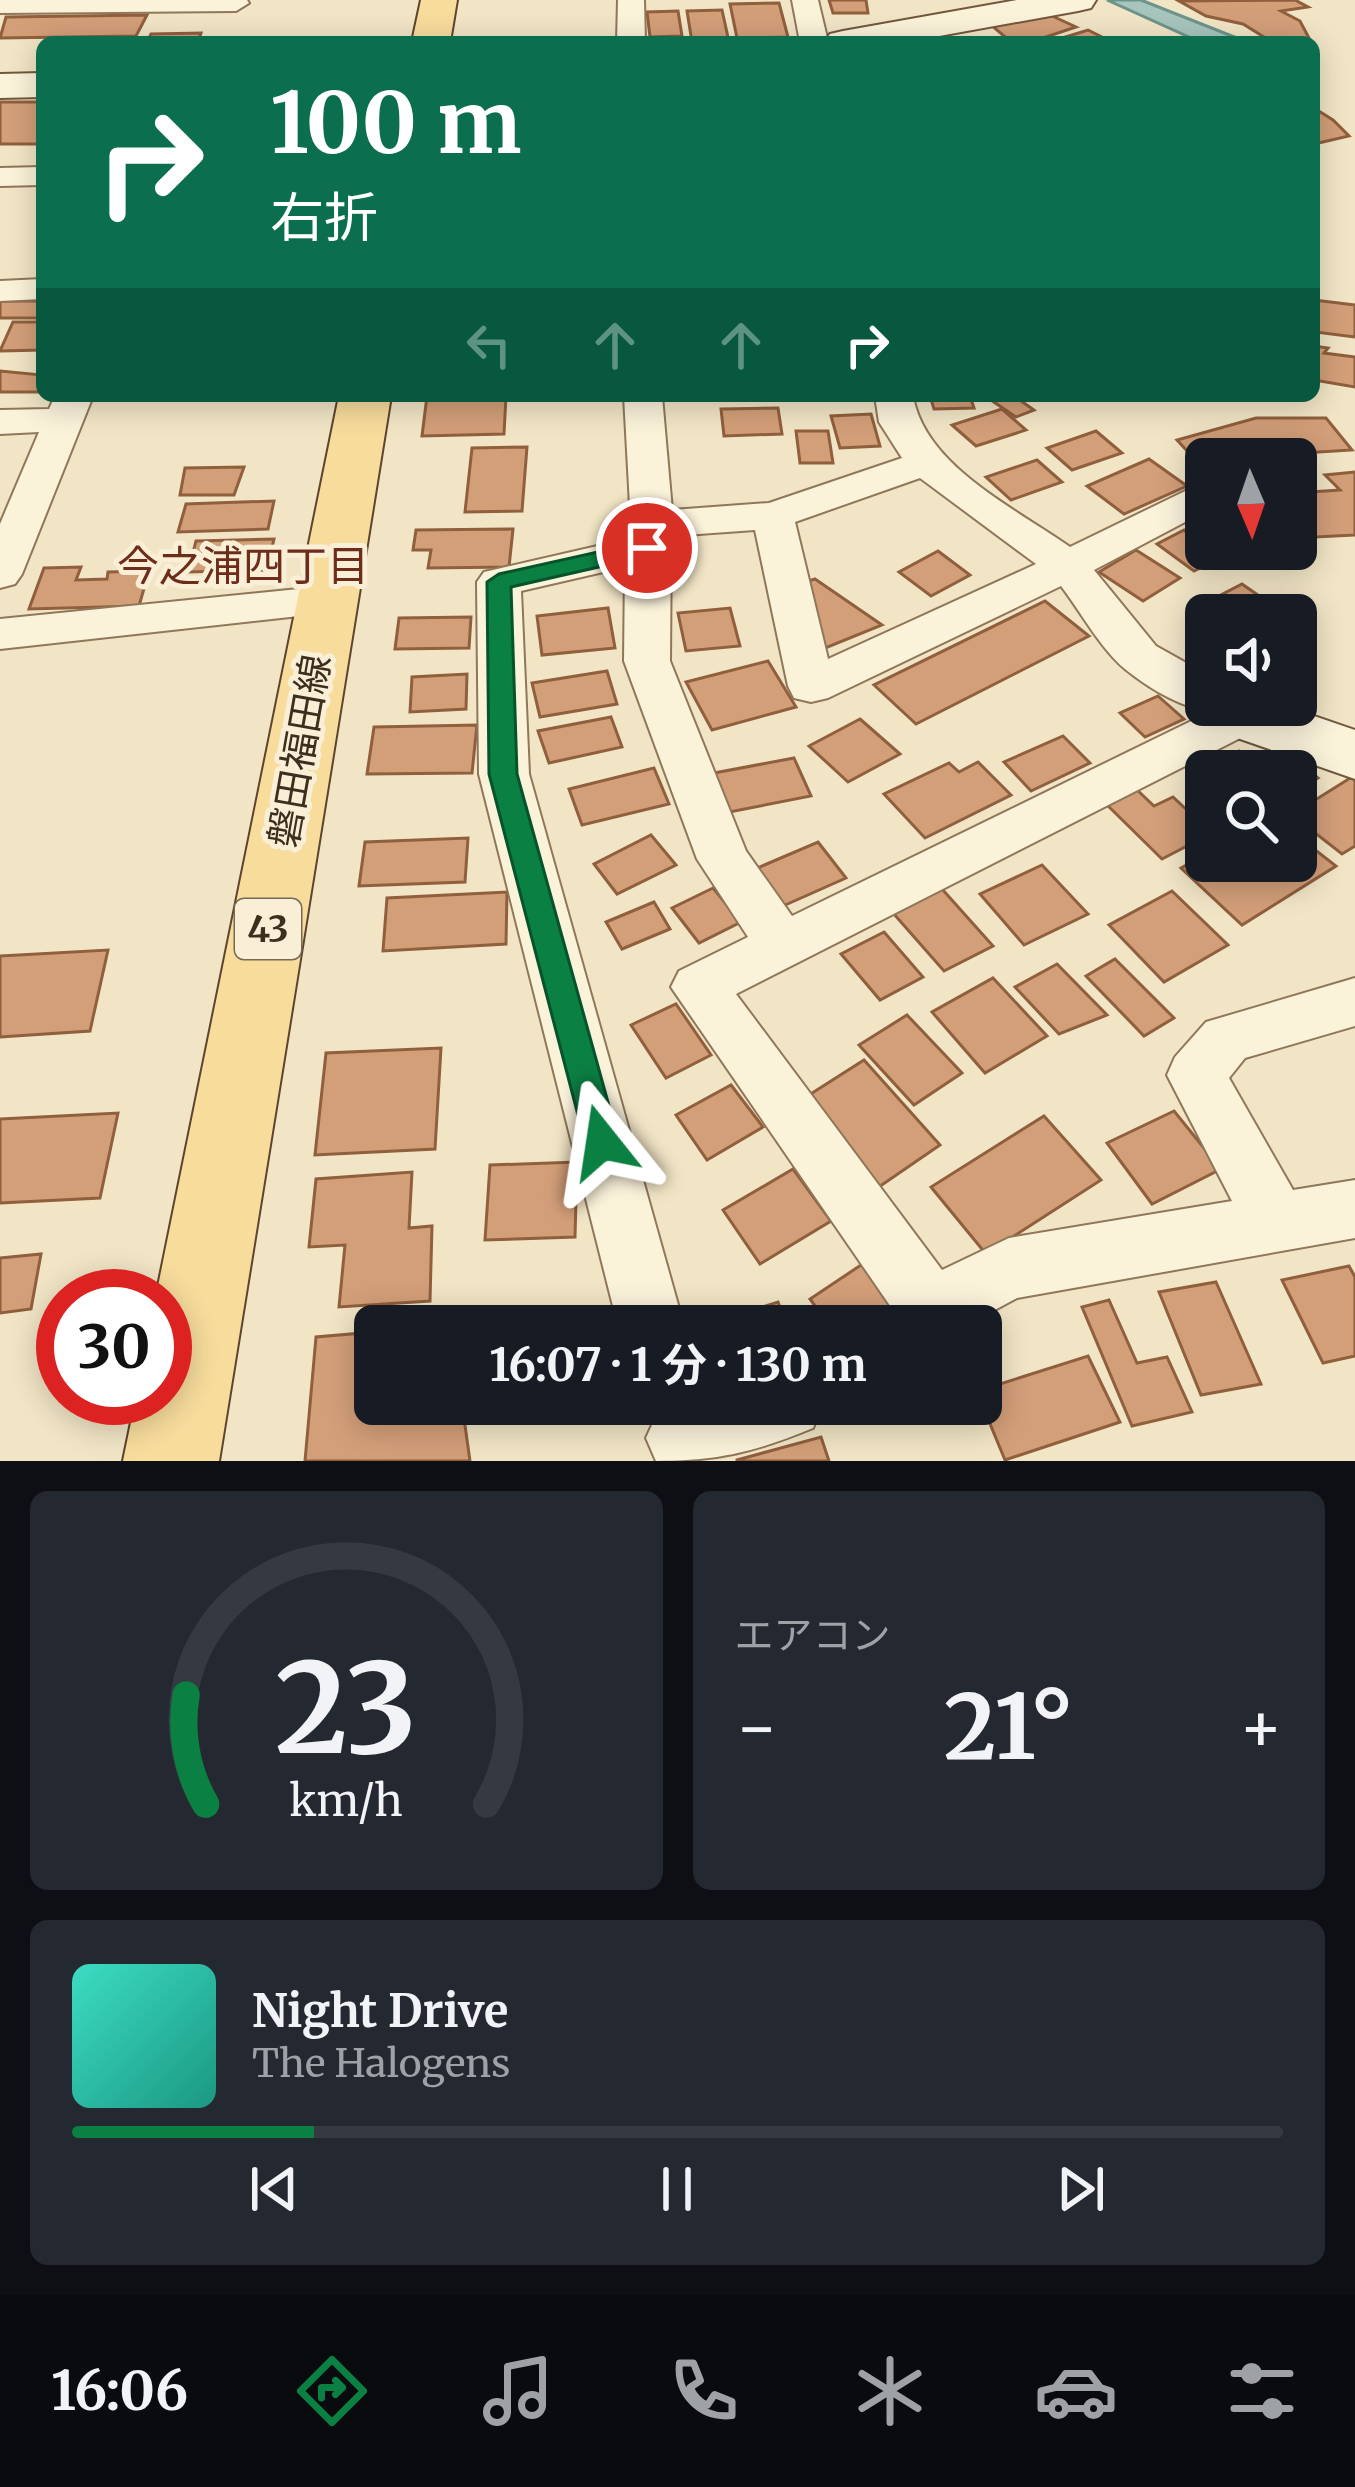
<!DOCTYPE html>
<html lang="ja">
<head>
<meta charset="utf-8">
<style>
	body { margin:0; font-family:Merriweather,"Noto Sans JP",serif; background:#242831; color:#f1f3f6; height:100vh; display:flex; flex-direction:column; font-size:45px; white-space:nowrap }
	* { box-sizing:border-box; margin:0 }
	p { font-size:39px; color:#9ea1a6 }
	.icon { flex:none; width:66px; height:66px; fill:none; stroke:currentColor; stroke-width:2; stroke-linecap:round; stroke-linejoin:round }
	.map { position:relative; height:1461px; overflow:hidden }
	.sheet { display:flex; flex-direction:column; gap:30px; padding:30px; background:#0d0f14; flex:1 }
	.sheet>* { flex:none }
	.guide { position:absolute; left:36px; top:36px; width:1284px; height:366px; border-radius:18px; box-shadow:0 6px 30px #0003; background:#0b6e4f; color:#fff; overflow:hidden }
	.needle { width:78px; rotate:178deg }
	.fabs { position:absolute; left:1185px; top:438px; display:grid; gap:24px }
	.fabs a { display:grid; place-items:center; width:132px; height:132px; border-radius:18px; background:#171b24; box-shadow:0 6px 30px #0003; font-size:60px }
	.speed { position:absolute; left:36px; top:1269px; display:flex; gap:24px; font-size:60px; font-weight:700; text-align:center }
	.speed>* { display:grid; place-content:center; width:156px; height:156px; border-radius:50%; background:#171b24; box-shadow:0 6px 30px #0003; line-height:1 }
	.speed .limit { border:18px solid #d22; background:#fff; color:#111 }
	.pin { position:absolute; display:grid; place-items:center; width:102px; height:102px; color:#fff; margin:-51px; border:6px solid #fff; border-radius:50%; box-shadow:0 3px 12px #0007 }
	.me { position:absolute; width:132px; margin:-66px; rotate:345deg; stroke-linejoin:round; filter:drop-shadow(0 0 9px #0008) }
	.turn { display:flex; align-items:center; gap:42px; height:252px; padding:0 36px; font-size:54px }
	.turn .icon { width:156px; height:156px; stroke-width:2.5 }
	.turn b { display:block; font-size:84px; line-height:102px }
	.lanes { display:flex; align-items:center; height:114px; padding:0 36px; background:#0003; justify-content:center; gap:60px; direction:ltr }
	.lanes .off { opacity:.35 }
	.big { font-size:90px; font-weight:700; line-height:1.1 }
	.sheet .tile { flex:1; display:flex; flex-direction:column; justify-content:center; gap:18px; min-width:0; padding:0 42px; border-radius:18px; background:#242831 }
	.sheet .dial { align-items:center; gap:0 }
	.dial svg { height:312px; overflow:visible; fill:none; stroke:#363941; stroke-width:7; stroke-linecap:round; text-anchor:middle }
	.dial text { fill:#f1f3f6; stroke:none }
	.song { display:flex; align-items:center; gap:36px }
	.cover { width:144px; height:144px; border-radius:18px; background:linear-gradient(135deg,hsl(170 70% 55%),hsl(170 70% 35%)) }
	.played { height:12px; border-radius:6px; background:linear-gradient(90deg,#0b8043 20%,#363941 20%) }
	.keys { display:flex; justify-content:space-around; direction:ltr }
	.heat { display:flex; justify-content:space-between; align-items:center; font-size:66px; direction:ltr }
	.sheet .tiles { flex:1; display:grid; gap:30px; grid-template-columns:1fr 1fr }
	.tile:last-child { grid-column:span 2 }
	.trip { position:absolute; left:354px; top:1305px; width:648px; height:120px; border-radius:18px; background:#171b24; box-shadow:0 6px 30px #0003; font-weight:700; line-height:120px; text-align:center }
	.tabs { display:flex; height:192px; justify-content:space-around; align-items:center; background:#090b0e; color:#9ea1a6 }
	.tabs .icon { width:84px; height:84px }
	.tabs .current { color:#0b8043 }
	.tabs b { font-size:54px; color:#f1f3f6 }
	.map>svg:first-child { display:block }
	.water { fill:#a7c5bd; stroke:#6d948b; stroke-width:3 }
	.building { fill:#d39f79; stroke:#905f3d; stroke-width:3 }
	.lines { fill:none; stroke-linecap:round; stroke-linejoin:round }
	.street-casing { stroke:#8f7759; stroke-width:4 }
	.secondary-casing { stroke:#71583d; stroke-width:4 }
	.primary-casing { stroke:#5d442e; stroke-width:4 }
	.street { fill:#fbf2da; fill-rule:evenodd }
	.secondary { fill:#fbf2da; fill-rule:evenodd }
	.primary { fill:#f7dc9c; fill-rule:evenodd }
	.route { fill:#0b8043; stroke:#07532c; stroke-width:3 }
	.labels { text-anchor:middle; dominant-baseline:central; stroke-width:10; stroke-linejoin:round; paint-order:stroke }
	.shield { fill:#f8efd6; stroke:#766855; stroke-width:3 }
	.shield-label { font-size:36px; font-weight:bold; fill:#3e2e1e }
	.street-label { font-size:39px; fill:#3e2e1e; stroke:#f8efd6 }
	.neighbourhood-label { font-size:42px; fill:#6e2d1a; stroke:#f8efd6 }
</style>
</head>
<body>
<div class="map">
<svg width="1355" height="1461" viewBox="0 0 1355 1461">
	<rect width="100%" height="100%" fill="#f2e5c6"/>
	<polygon class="water" points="1107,0 1141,0 1247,42 1200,42"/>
	<g class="building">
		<polygon points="829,0 866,0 868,13 833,13"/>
		<polygon points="1295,0 1308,7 1281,11 1300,21 1310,40 1272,42 1243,24 1206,16 1179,1"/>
		<polygon points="779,3 788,37 737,38 730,4"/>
		<polygon points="722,10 729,42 692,42 687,11"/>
		<polygon points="678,11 682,36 650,37 647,12"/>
		<polygon points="147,15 136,36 0,38 6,17"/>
		<polygon points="1050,15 1076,27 1031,42 1011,42 991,25"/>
		<polygon points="1088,30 1112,42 1049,42"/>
		<polygon points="201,33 198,42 147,42 151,34"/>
		<rect x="0" y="102" width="42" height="42"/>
		<polygon points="1314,108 1333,120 1349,136 1314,144"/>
		<polygon points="1314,300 1355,305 1355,337 1315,332"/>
		<rect x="0" y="301" width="42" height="17"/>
		<polygon points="13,322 42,322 42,350 0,351"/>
		<polygon points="1314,346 1328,348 1324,353 1355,357 1355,387 1314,380"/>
		<polygon points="0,371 42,375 42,384 38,392 0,392"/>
		<polygon points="427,396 506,396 504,434 422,436"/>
		<polygon points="930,396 970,396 974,408 934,409"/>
		<polygon points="985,396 1014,396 1034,410 1016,417"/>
		<polygon points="778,408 782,434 724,436 721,409"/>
		<polygon points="1002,409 1026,430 976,446 952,425"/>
		<polygon points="871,414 880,446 840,448 831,416"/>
		<polygon points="1256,418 1326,418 1352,450 1206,459 1206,464 1200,465 1177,440"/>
		<polygon points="796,431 828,431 833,463 800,463"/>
		<polygon points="1096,431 1122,453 1072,470 1047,448"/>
		<polygon points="527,447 522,511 465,512 472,448"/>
		<polygon points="1149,459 1187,486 1124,514 1087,486"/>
		<polygon points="1037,460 1062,482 1011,500 986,477"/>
		<polygon points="244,467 234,495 180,495 185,468"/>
		<polygon points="1355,472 1355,535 1296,538 1296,493 1340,490 1325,475"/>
		<polygon points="274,501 268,529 178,532 186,504"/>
		<polygon points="513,529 509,567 428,568 431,550 413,550 416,530"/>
		<polygon points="1184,530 1206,549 1222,557 1194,571 1157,544"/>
		<polygon points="274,539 267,570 188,572 196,541"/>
		<polygon points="1136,550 1180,578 1143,601 1099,572"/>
		<polygon points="938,551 970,575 931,596 899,572"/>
		<polygon points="81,567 76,580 107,579 108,572 149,571 139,606 29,609 44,568"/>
		<polygon points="815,579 882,625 818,651 802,583"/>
		<polygon points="1242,584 1278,609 1267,615 1206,615 1206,625 1188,612"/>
		<polygon points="1045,601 1089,636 916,724 874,685"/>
		<polygon points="608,608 615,648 542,655 537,616"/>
		<polygon points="730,608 740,646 686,651 678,613"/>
		<polygon points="471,617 469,648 395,649 399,618"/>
		<polygon points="768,661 796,707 712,730 686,682"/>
		<polygon points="607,671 617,704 540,717 532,683"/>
		<polygon points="467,674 466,709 410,712 412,677"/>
		<polygon points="1158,696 1184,719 1145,737 1120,713"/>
		<polygon points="611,717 622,747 549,763 538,731"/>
		<polygon points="860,719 900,754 848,782 809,746"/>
		<polygon points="477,725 472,773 367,774 374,727"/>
		<polygon points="1063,736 1090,763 1031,791 1004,762"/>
		<polygon points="1282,747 1318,778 1296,790 1296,771 1206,771 1206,791 1189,775 1239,751 1250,761"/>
		<polygon points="794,758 811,796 724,813 709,774"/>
		<polygon points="978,762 1011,795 925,838 884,794 949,763 959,772"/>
		<polygon points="654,768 669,804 582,825 569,789"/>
		<polygon points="1355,775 1355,846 1342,854 1296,818 1296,812"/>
		<polygon points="1134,787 1154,806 1173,797 1206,828 1206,836 1162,859 1104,802"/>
		<polygon points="651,835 676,865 617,894 594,864"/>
		<polygon points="1296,835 1336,866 1242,925 1181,868 1206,854 1206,861 1296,861"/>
		<polygon points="468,838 465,882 359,886 365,842"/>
		<polygon points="818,842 846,878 783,906 755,869"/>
		<polygon points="1042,865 1088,914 1024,945 980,894"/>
		<polygon points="713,888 741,922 699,943 672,908"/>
		<polygon points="942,889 993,946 944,971 893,913"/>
		<polygon points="1172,891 1228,945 1164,982 1109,925"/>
		<polygon points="507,892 506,944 383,951 387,898"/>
		<polygon points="654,902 670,929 622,949 606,922"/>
		<polygon points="884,932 923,977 880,1000 841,954"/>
		<polygon points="108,950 90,1031 0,1037 0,956"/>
		<polygon points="1115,959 1174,1018 1144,1036 1086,976"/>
		<polygon points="1057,964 1107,1015 1059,1034 1015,987"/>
		<polygon points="993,978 1047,1036 985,1073 932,1012"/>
		<polygon points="676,1004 711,1055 666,1078 631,1025"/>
		<polygon points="907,1015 962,1073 914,1105 859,1045"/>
		<polygon points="441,1048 435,1149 315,1155 326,1053"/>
		<polygon points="864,1060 940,1145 873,1191 798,1102"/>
		<polygon points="731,1085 763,1127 707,1160 676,1115"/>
		<polygon points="1174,1111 1221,1169 1152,1204 1107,1143"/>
		<polygon points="118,1113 100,1198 0,1203 0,1119"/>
		<polygon points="1044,1116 1101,1180 986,1254 931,1187"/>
		<polygon points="577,1162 575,1237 485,1240 490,1165"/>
		<polygon points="793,1169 831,1221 760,1264 723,1210"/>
		<polygon points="412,1172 409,1228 432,1226 430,1301 339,1307 345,1245 309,1247 316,1179"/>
		<polygon points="41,1254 31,1309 0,1313 0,1258"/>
		<polygon points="870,1259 908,1307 880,1326 830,1326 810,1299"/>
		<polygon points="1349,1266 1355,1277 1355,1356 1323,1363 1282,1280"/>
		<polygon points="1216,1282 1261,1384 1201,1395 1159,1292"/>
		<polygon points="1109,1300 1137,1363 1167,1357 1192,1412 1132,1426 1082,1307"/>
		<polygon points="778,1302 787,1326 720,1326 718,1321"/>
		<polygon points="375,1332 375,1404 462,1404 470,1461 305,1461 316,1337"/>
		<polygon points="1088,1356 1120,1422 1005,1460 981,1402 981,1390"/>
		<polygon points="821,1437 829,1461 737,1461 737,1460"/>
	</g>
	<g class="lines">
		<g class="street-casing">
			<g id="street">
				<polygon points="0,0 247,0 249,3 236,11 0,13"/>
				<polygon points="618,0 644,0 645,42 617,42"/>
				<polygon points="792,0 818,0 828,42 800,42"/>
				<polygon points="42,167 42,185 0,186 0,168"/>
				<polygon points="42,279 42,299 0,301 0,281"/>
				<polygon points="55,396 93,396 22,574 15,584 0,588 0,524 39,432 0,434 0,410 49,409"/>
				<path d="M 624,396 L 662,396 L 672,510 L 769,503 L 902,458 L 879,422 L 875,396 L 913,396 C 925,466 1015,508 1070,547 L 1206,481 L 1206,511 L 1094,570 L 1156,646 L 1206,674 L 1206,705 L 1260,705 L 1267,716 L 1260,728 L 736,994 L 942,1270 L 1009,1238 L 1232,1201 L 1167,1075 L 1175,1057 L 1206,1022 L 1355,978 L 1355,1026 L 1245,1058 L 1229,1078 L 1293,1190 L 1355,1180 L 1355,1238 L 1017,1298 L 965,1326 L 904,1326 L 671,987 L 679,971 L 748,937 L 697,859 L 624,661 L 625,567 L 521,591 L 529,774 L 684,1326 L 618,1326 L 479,774 L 477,582 L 484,572 L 628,539 L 631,524 ZM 920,478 L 1036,564 L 828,659 L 795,522 ZM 755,530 L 788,686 L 794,698 L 811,702 L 828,698 L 1061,586 C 1081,612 1100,648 1125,669 C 1146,686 1191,716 1218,708 L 792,916 L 746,851 L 670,661 L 671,536 Z"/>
				<polygon points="328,586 344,591 350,601 344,611 0,649 0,619"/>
				<path d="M 680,1404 L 823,1404 L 813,1428 C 755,1452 718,1461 656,1461 L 646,1438 L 657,1414 Z"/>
			</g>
		</g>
		<g class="secondary-casing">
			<g id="secondary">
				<polygon points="1017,0 1096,0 1091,8 1078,11 906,42 824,42 830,34 843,31"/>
				<polygon points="42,73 42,97 0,98 0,74"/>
				<polygon points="1217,705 1282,705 1355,730 1355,779 1220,732 1210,716"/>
			</g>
		</g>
		<g class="primary-casing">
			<g id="primary">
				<polygon points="421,0 457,0 450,42 412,42"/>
				<polygon points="339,396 391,396 219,1461 123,1461 136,1398 165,1398 165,1296 156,1296"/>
			</g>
		</g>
		<use href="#street" class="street"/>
		<use href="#secondary" class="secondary"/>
		<use href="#primary" class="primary"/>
	</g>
	<polygon class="route" points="647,541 656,543 656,554 511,587 517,774 619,1142 614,1153 602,1158 590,1153 585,1142 489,774 487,582 499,574"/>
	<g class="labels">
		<rect class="shield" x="235" y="899" width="66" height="60" rx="9"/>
		<g class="shield-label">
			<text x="268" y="929">43</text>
		</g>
		<g class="street-label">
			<text transform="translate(300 751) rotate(-80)">磐田福田線</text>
		</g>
		<g class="neighbourhood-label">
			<text x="243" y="566">今之浦四丁目</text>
		</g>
	</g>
</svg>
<div class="fabs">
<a><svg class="needle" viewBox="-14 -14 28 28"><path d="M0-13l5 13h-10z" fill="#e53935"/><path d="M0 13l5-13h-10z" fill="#9ea1a6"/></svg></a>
<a><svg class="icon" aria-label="sound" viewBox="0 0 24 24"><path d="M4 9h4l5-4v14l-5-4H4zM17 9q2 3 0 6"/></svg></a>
<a><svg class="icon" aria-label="search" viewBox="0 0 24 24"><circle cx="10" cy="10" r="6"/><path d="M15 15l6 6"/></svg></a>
</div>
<div class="speed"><div class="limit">30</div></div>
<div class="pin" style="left:647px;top:548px;background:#d93025"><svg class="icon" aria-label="arrive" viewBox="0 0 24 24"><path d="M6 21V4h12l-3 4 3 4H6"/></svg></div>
<svg class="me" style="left:602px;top:1142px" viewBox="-20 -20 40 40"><path d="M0-17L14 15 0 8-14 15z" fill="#0b8043" stroke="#fff" stroke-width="4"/></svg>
<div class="trip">16:07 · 1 分 · 130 m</div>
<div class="guide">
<div class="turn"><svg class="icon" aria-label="right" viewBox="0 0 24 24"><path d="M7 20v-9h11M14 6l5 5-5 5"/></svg><div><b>100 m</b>右折</div></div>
<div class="lanes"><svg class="icon off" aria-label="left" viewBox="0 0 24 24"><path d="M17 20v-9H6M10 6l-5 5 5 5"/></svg><svg class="icon off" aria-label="ahead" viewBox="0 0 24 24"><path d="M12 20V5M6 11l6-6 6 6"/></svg><svg class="icon off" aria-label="ahead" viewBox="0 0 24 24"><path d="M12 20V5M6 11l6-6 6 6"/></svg><svg class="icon" aria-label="right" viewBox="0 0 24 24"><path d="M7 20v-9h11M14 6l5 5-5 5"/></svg></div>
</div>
</div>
<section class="sheet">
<div class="tiles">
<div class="tile dial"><svg viewBox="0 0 100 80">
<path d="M14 69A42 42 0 1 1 86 69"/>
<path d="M14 69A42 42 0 0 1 9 41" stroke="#0b8043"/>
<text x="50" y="56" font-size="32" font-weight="700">23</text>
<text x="50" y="72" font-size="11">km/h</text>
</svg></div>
<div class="tile"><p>エアコン</p>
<div class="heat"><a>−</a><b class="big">21°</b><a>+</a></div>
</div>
<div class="tile">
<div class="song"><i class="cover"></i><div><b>Night Drive</b><p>The Halogens</p></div></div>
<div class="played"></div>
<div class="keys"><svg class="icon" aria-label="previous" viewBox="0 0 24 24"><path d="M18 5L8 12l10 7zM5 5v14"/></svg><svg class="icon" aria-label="pause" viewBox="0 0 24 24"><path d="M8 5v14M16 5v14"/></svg><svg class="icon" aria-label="next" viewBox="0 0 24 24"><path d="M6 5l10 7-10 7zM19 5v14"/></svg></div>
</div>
</div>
</section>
<nav class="tabs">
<b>16:06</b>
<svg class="icon current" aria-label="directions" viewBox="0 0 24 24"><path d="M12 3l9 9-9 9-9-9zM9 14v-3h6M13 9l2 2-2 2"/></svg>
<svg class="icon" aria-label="music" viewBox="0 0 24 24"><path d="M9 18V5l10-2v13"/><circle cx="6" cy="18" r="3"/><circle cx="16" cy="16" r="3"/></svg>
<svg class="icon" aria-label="phone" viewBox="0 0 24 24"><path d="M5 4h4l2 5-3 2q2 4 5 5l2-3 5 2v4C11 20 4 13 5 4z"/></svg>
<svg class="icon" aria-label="climate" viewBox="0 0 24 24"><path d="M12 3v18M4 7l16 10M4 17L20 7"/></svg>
<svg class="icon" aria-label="car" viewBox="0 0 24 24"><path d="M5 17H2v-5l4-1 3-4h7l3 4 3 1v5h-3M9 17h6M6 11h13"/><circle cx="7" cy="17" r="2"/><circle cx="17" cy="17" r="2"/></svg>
<svg class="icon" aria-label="filters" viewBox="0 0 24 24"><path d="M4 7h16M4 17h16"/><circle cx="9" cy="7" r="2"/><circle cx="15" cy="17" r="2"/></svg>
</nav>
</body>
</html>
